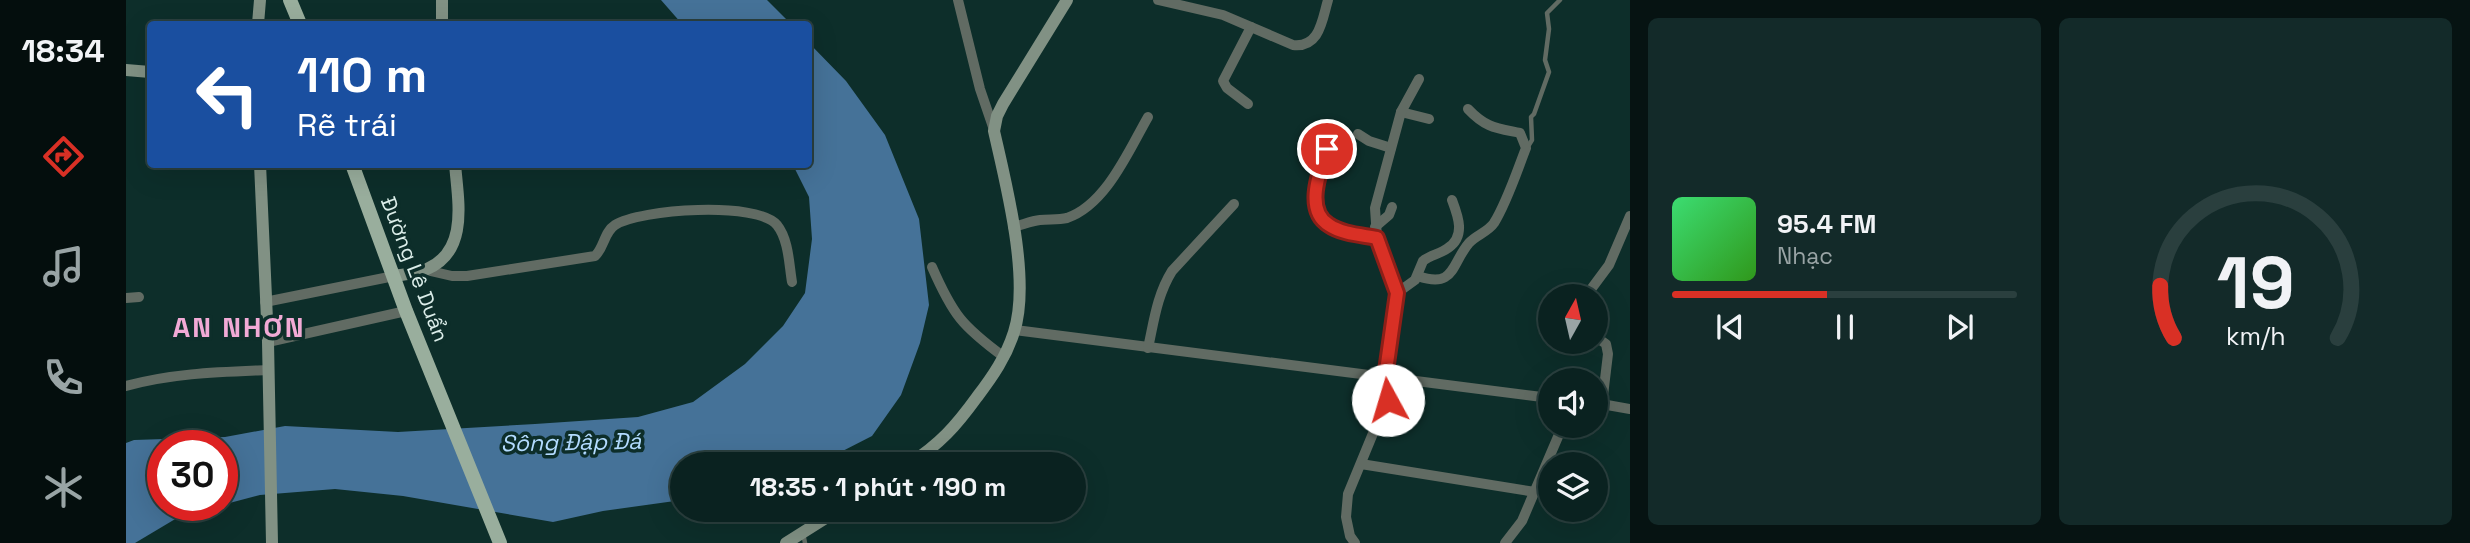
<!DOCTYPE html>
<html lang="vi">
<head>
<meta charset="utf-8">
<style>
	body { margin:0; font-family:"Space Grotesk",sans-serif; background:#132a29; color:#f1f3f6; height:100vh; display:flex; flex-direction:column; font-size:26px; white-space:nowrap }
	* { box-sizing:border-box; margin:0 }
	p { font-size:23px; color:#99a4a5 }
	.icon { flex:none; width:38px; height:38px; fill:none; stroke:currentColor; stroke-width:2; stroke-linecap:round; stroke-linejoin:round }
	.map { position:relative; flex:1; overflow:hidden }
	.panel { display:flex; flex-direction:column; gap:18px; padding:18px; background:#061312; width:840px }
	.panel>* { flex:none }
	.guide { position:absolute; left:21px; top:21px; width:665px; height:147px; border-radius:7px; box-shadow:0 7px 28px #0002,0 0 0 2px #2a3f3e; background:#1a4fa0; color:#fff; overflow:hidden }
	.needle { width:46px; rotate:8deg }
	.buttons { position:absolute; left:1412px; top:284px; display:grid; gap:14px }
	.buttons a { display:grid; place-items:center; width:70px; height:70px; border-radius:50%; background:#0a2220; box-shadow:0 7px 28px #0002,0 0 0 2px #2a3f3e; font-size:35px }
	.speed { position:absolute; left:21px; top:430px; display:flex; gap:14px; font-size:35px; font-weight:700; text-align:center }
	.speed>* { display:grid; place-content:center; width:91px; height:91px; border-radius:50%; background:#0a2220; box-shadow:0 7px 28px #0002,0 0 0 2px #2a3f3e; line-height:1 }
	.speed .limit { border:10px solid #d22; background:#fff; color:#111 }
	.pin { position:absolute; display:grid; place-items:center; width:60px; height:60px; color:#fff; margin:-30px; border:4px solid #fff; border-radius:50%; box-shadow:0 2px 7px #0007 }
	.me { position:absolute; width:77px; margin:-38px; rotate:354deg; stroke-linejoin:round; filter:drop-shadow(0 0 5px #0008) }
	.turn { display:flex; align-items:center; gap:24px; height:147px; padding:0 35px; font-size:32px }
	.turn .icon { width:91px; height:91px; stroke-width:2.5 }
	.turn b { display:block; font-size:49px; line-height:60px }
	.panel .widget { flex:1; display:flex; flex-direction:column; justify-content:center; gap:10px; min-width:0; padding:0 24px; border-radius:10px; background:#132a29 }
	.panel .dial { align-items:center; gap:0 }
	.dial svg { height:182px; overflow:visible; fill:none; stroke:#2a3f3e; stroke-width:7; stroke-linecap:round; text-anchor:middle }
	.dial text { fill:#f1f3f6; stroke:none }
	.song { display:flex; align-items:center; gap:21px }
	.cover { width:84px; height:84px; border-radius:10px; background:linear-gradient(135deg,hsl(140 70% 55%),hsl(110 70% 35%)) }
	.played { height:7px; border-radius:4px; background:linear-gradient(90deg,#d93025 45%,#2a3f3e 45%) }
	.keys { display:flex; justify-content:space-around; direction:ltr }
	.panel .tiles { flex:1; display:grid; gap:18px; grid-template-columns:repeat(2,1fr) }
	.trip { position:absolute; left:544px; top:452px; width:416px; height:70px; border-radius:35px; background:#0a2220; box-shadow:0 7px 28px #0002,0 0 0 2px #2a3f3e; font-weight:700; line-height:70px; text-align:center }
	main { display:flex; flex:1; min-height:0 }
	.menu { display:flex; flex-direction:column; width:126px; justify-content:space-around; align-items:center; background:#040e0d; color:#99a4a5 }
	.menu .icon { width:49px; height:49px }
	.menu .selected { color:#d93025 }
	.menu b { font-size:32px; color:#f1f3f6 }
	.map>svg:first-child { display:block }
	.water { fill:#457298 }
	.lines { fill:none; stroke-linecap:round; stroke-linejoin:round }
	.lane { stroke:#616b63; stroke-width:4.5 }
	.street { stroke:#616b63; stroke-width:10 }
	.secondary { stroke:#819184; stroke-width:12 }
	.primary { stroke:#99ae9d; stroke-width:14 }
	.route-casing { stroke:#8d1f18; stroke-width:18 }
	.route { stroke:#d93025; stroke-width:12 }
	.labels { text-anchor:middle; dominant-baseline:central; stroke-width:7; stroke-linejoin:round; paint-order:stroke }
	.street-label { font-size:21px; fill:#dceeea; stroke:#0d2e2a }
	.water-label { font-size:23px; font-style:italic; fill:#b3dbff; stroke:#0d2e2a }
	.district-label { font-size:28px; font-weight:bold; letter-spacing:2px; fill:#f1aad6; stroke:#0d2e2a }
</style>
</head>
<body>
<main>
<nav class="menu">
<b>18:34</b>
<svg class="icon selected" aria-label="directions" viewBox="0 0 24 24"><path d="M12 3l9 9-9 9-9-9zM9 14v-3h6M13 9l2 2-2 2"/></svg>
<svg class="icon" aria-label="music" viewBox="0 0 24 24"><path d="M9 18V5l10-2v13"/><circle cx="6" cy="18" r="3"/><circle cx="16" cy="16" r="3"/></svg>
<svg class="icon" aria-label="phone" viewBox="0 0 24 24"><path d="M5 4h4l2 5-3 2q2 4 5 5l2-3 5 2v4C11 20 4 13 5 4z"/></svg>
<svg class="icon" aria-label="climate" viewBox="0 0 24 24"><path d="M12 3v18M4 7l16 10M4 17L20 7"/></svg>
</nav>
<div class="map">
<svg width="1504" height="543" viewBox="0 0 1504 543">
	<rect width="100%" height="100%" fill="#0d2e2a"/>
	<g class="water">
		<polygon points="535,0 641,0 665,24 556,24"/>
		<polygon points="683,43 720,81 759,135 793,219 803,305 794,343 775,395 746,436 701,459 689,464 556,464 556,500 477,511 427,522 277,496 209,489 134,495 96,505 96,446 37,446 37,506 93,506 56,515 9,543 0,543 0,443 8,440 99,437 159,426 272,432 409,424 512,417 567,402 619,364 657,326 679,293 686,239 683,197 667,165 682,164"/>
	</g>
	<g class="lines">
		<g class="lane">
			<polyline points="1401,148 1406,140 1405,117 1408,114 1423,72 1419,60 1423,29 1421,13 1434,0"/>
			<polyline points="677,533 679,543"/>
		</g>
		<g class="street">
			<polyline points="832,0 854,89 868,130"/>
			<path d="M 1032,0 L 1097,15 L 1167,45 C 1194,48 1196,20 1202,0"/>
			<polyline points="1122,104 1101,88 1097,81 1125,27"/>
			<polyline points="1275,112 1303,119"/>
			<path d="M 1208,127 C 1200,152 1175,208 1203,225 C 1216,234 1236,235 1251,238"/>
			<polyline points="1232,134 1243,141 1265,148"/>
			<path d="M 887,227 C 896,225 905,221 914,220 C 923,219 932,220 941,218 C 980,205 1003,150 1022,117"/>
			<polyline points="1249,227 1263,215 1266,207"/>
			<path d="M 806,267 C 827,315 836,326 878,357"/>
			<path d="M 300,270 L 326,276 L 341,276 L 469,256 C 478,248 478,232 489,225 C 514,209 631,201 651,225 C 663,240 663,265 666,282"/>
			<path d="M 1292,276 C 1329,289 1325,264 1343,243 C 1350,235 1362,232 1368,223 C 1381,202 1391,171 1400,148 L 1394,133 C 1370,128 1360,128 1342,109"/>
			<path d="M 1271,293 L 1289,280 L 1297,261 C 1304,255 1314,254 1322,248 C 1340,236 1332,216 1326,200"/>
			<polyline points="1460,296 1483,265 1504,216"/>
			<polyline points="0,298 13,297"/>
			<polyline points="139,302 268,276"/>
			<polyline points="889,330 1424,398"/>
			<polyline points="1470,337 1480,344 1482,354 1476,404"/>
			<polyline points="142,342 280,311"/>
			<path d="M 1022,348 C 1028,321 1031,295 1046,271 L 1108,204"/>
			<polyline points="1259,378 1271,293 1251,238 1249,208 1275,112 1293,79"/>
			<path d="M 0,386 C 47,373 94,372 142,370"/>
			<polyline points="1470,403 1504,409"/>
			<polyline points="1235,464 1409,492"/>
			<polyline points="1229,543 1224,536 1220,517 1222,494 1269,380"/>
			<polyline points="1379,543 1396,521 1437,425"/>
		</g>
		<g class="secondary">
			<polyline points="132,24 134,0"/>
			<polyline points="316,24 316,0"/>
			<polyline points="0,70 24,72"/>
			<polyline points="134,164 142,342 146,543"/>
			<path d="M 268,276 C 278,274 292,274 301,269 C 343,251 332,201 329,164"/>
			<path d="M 783,464 C 814,444 830,426 851,397 C 867,376 880,357 888,332 C 905,280 880,184 868,131 L 871,116 L 877,104 L 941,0"/>
			<polyline points="660,543 714,509"/>
		</g>
		<g class="primary">
			<polyline points="164,0 174,24"/>
			<polyline points="226,164 280,311 374,543"/>
		</g>
	</g>
	<g class="lines">
		<g class="route-casing">
			<path id="route" d="M 1201,149 C 1194,171 1178,210 1203,225 C 1216,234 1236,235 1251,238 L 1271,293 L 1259,378 L 1269,380 L 1262,400"/>
		</g>
		<use href="#route" class="route"/>
	</g>
	<g class="labels">
		<g class="street-label">
			<text transform="translate(289 269) rotate(69)">Đường Lê Duẩn</text>
		</g>
		<g class="water-label">
			<text transform="translate(445 442) rotate(-1)">Sông Đập Đá</text>
		</g>
		<g class="district-label">
			<text x="113" y="327">AN NHƠN</text>
		</g>
	</g>
</svg>
<div class="buttons">
<a><svg class="needle" viewBox="-14 -14 28 28"><path d="M0-13l5 13h-10z" fill="#e53935"/><path d="M0 13l5-13h-10z" fill="#99a4a5"/></svg></a>
<a><svg class="icon" aria-label="sound" viewBox="0 0 24 24"><path d="M4 9h4l5-4v14l-5-4H4zM17 9q2 3 0 6"/></svg></a>
<a><svg class="icon" aria-label="layers" viewBox="0 0 24 24"><path d="M12 4l9 5-9 5-9-5zM3 14l9 5 9-5"/></svg></a>
</div>
<div class="speed"><div class="limit">30</div></div>
<div class="pin" style="left:1201px;top:149px;background:#d93025"><svg class="icon" aria-label="arrive" viewBox="0 0 24 24"><path d="M6 21V4h12l-3 4 3 4H6"/></svg></div>
<svg class="me" style="left:1262px;top:400px" viewBox="-20 -20 40 40"><circle r="19" fill="#fff"/><path d="M0-13L10 11 0 6-10 11z" fill="#d93025"/></svg>
<div class="trip">18:35 · 1 phút · 190 m</div>
<div class="guide">
<div class="turn"><svg class="icon" aria-label="left" viewBox="0 0 24 24"><path d="M17 20v-9H6M10 6l-5 5 5 5"/></svg><div><b>110 m</b>Rẽ trái</div></div>
</div>
</div>
<section class="panel">
<div class="tiles">
<div class="widget">
<div class="song"><i class="cover"></i><div><b>95.4 FM</b><p>Nhạc</p></div></div>
<div class="played"></div>
<div class="keys"><svg class="icon" aria-label="previous" viewBox="0 0 24 24"><path d="M18 5L8 12l10 7zM5 5v14"/></svg><svg class="icon" aria-label="pause" viewBox="0 0 24 24"><path d="M8 5v14M16 5v14"/></svg><svg class="icon" aria-label="next" viewBox="0 0 24 24"><path d="M6 5l10 7-10 7zM19 5v14"/></svg></div>
</div>
<div class="widget dial"><svg viewBox="0 0 100 80">
<path d="M14 69A42 42 0 1 1 86 69"/>
<path d="M14 69A42 42 0 0 1 8 46" stroke="#d93025"/>
<text x="50" y="56" font-size="32" font-weight="700">19</text>
<text x="50" y="72" font-size="11">km/h</text>
</svg></div>
</div>
</section>
</main>
</body>
</html>
